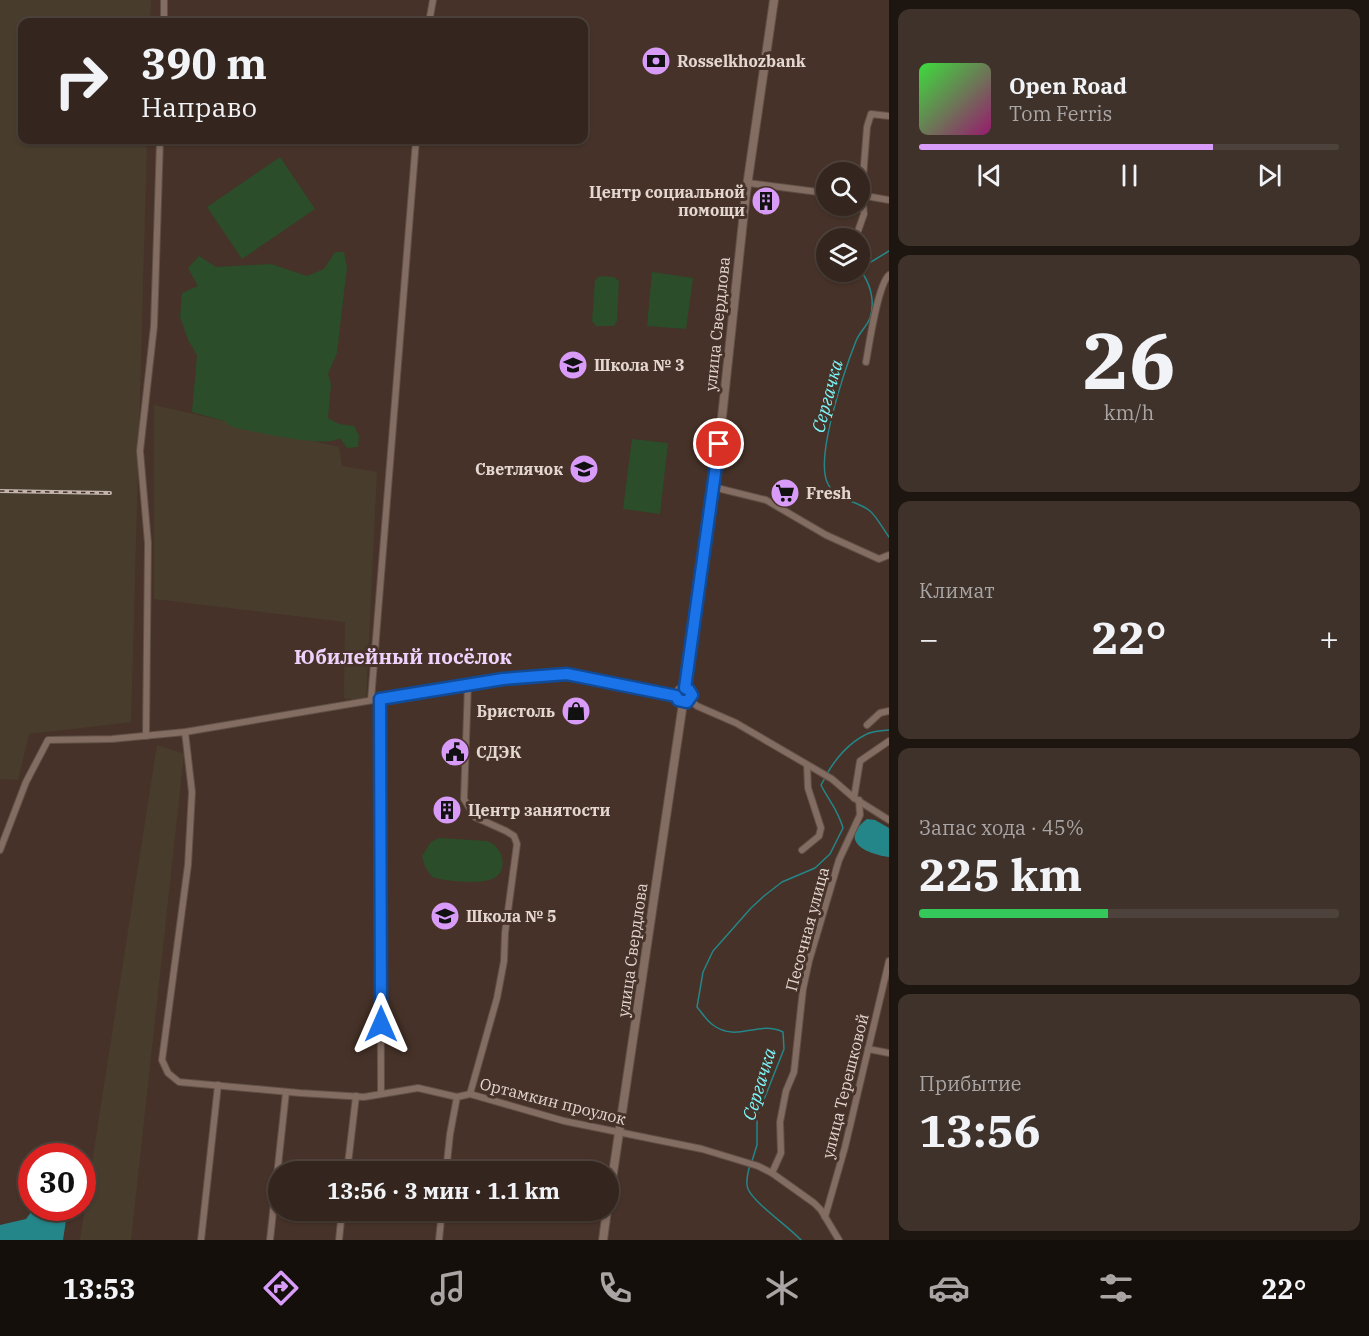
<!DOCTYPE html>
<html lang="ru">
<head>
<meta charset="utf-8">
<style>
	body { margin:0; font-family:"IBM Plex Serif",serif; background:#3f322b; color:#f1f3f6; height:100vh; display:flex; flex-direction:column; font-size:22px; white-space:nowrap }
	* { box-sizing:border-box; margin:0 }
	p { font-size:20px; color:#a9a5a4 }
	.icon { flex:none; width:33px; height:33px; fill:none; stroke:currentColor; stroke-width:2; stroke-linecap:round; stroke-linejoin:round }
	.map { position:relative; flex:1; overflow:hidden }
	.details { display:flex; flex-direction:column; gap:9px; padding:9px; background:#1d1510; width:480px }
	.details>* { flex:none }
	.guide { position:absolute; left:18px; top:18px; width:570px; height:126px; border-radius:12px; box-shadow:0 2px 4px #0004,0 0 0 2px #4e433c; background:#34261e; color:#f1f3f6; overflow:hidden }
	.buttons { position:absolute; left:816px; top:162px; display:grid; gap:12px }
	.buttons a { display:grid; place-items:center; width:54px; height:54px; border-radius:50%; background:#34261e; box-shadow:0 2px 4px #0004,0 0 0 2px #4e433c; font-size:30px }
	.speed { position:absolute; left:18px; top:1143px; display:flex; gap:12px; font-size:30px; font-weight:700; text-align:center }
	.speed>* { display:grid; place-content:center; width:78px; height:78px; border-radius:50%; background:#34261e; box-shadow:0 2px 4px #0004,0 0 0 2px #4e433c; line-height:1 }
	.speed .limit { border:9px solid #d22; background:#fff; color:#111 }
	.pin { position:absolute; display:grid; place-items:center; width:51px; height:51px; color:#fff; margin:-26px; border:3px solid #fff; border-radius:50%; box-shadow:0 2px 6px #0007 }
	.me { position:absolute; width:66px; margin:-33px; rotate:0deg; stroke-linejoin:round; filter:drop-shadow(0 0 4px #0008) }
	.turn { display:flex; align-items:center; gap:21px; height:126px; padding:0 24px; font-size:27px }
	.turn .icon { width:78px; height:78px; stroke-width:2.5 }
	.turn b { display:block; font-size:42px; line-height:51px }
	.big { font-size:45px; font-weight:700; line-height:1.1 }
	.details .card { flex:1; display:flex; flex-direction:column; justify-content:center; gap:9px; min-width:0; padding:0 21px; border-radius:12px; background:#3f322b }
	.details .dial { align-items:center; gap:0 }
	.dial b { font-size:78px; line-height:1 }
	.song { display:flex; align-items:center; gap:18px }
	.cover { width:72px; height:72px; border-radius:9px; background:linear-gradient(135deg,hsl(120 70% 55%),hsl(320 70% 35%)) }
	.played { height:6px; border-radius:3px; background:linear-gradient(90deg,#d89bf8 70%,#4e433c 70%) }
	.keys { display:flex; justify-content:space-around; direction:ltr }
	.heat { display:flex; justify-content:space-between; align-items:center; font-size:33px; direction:ltr }
	.charge { height:9px; border-radius:4px; background:linear-gradient(90deg,#34c759 45%,#4e433c 0) }
	.trip { position:absolute; left:268px; top:1161px; width:351px; height:60px; border-radius:30px; background:#34261e; box-shadow:0 2px 4px #0004,0 0 0 2px #4e433c; font-weight:700; line-height:60px; text-align:center }
	.menu { display:flex; height:96px; justify-content:space-around; align-items:center; background:#150f0c; color:#a9a5a4 }
	.menu .icon { width:42px; height:42px }
	.menu .active { color:#d89bf8 }
	.menu b { font-size:27px; color:#f1f3f6 }
	main { display:flex; flex:1; min-height:0 }
	.map>svg:first-child { display:block }
	.industrial { fill:#483d2d }
	.green { fill:#2b4d29 }
	.water { fill:#258689 }
	.lines { fill:none; stroke-linecap:round; stroke-linejoin:round }
	.stream { stroke:#258689; stroke-width:1.5 }
	.minor-casing { stroke:#604f46; stroke-width:8 }
	.tertiary-casing { stroke:#604f46; stroke-width:10 }
	.minor { stroke:#836c61; stroke-width:6 }
	.tertiary { stroke:#836c61; stroke-width:8 }
	.rail-casing { stroke:#c3b4ad; stroke-width:4 }
	.rail { stroke:#463228; stroke-width:1.5; stroke-dasharray:4.5; stroke-linecap:butt }
	.route-casing { stroke:#114b97; stroke-width:15 }
	.route { stroke:#1a73e8; stroke-width:10 }
	.labels { text-anchor:middle; dominant-baseline:central; stroke-width:6; stroke-linejoin:round; paint-order:stroke }
	.poi-label { font-size:16px; font-weight:bold; fill:#e4d7d1; stroke:#463228; text-anchor:start }
	.street-label { font-size:16px; fill:#e4d7d1; stroke:#463228 }
	.water-label { font-size:18px; font-style:italic; fill:#7cf7fa; stroke:#463228 }
	.quarter-label { font-size:20px; font-weight:bold; fill:#eed4fc; stroke:#463228 }
</style>
</head>
<body>
<main>
<div class="map">
<svg width="889" height="1240" viewBox="0 0 889 1240">
	<rect width="100%" height="100%" fill="#463228"/>
	<g class="industrial">
		<polygon points="0,0 151,0 150,22 22,22 22,140 147,140 131,722 29,734 18,780 0,779"/>
		<polygon points="154,405 339,447 342,466 377,472 366,701 344,698 345,622 154,599"/>
		<polygon points="157,745 184,754 131,1240 80,1240"/>
	</g>
	<g class="green">
		<polygon points="280,157 315,209 242,259 207,207"/>
		<path d="M 335,252 L 344,252 L 347,267 L 337,353 L 328,374 L 331,384 L 328,418 L 339,424 L 354,426 L 359,436 L 358,447 L 347,448 L 340,438 C 325,449 254,431 232,427 L 224,421 L 192,412 L 197,355 L 188,340 L 180,317 L 182,293 L 198,286 L 188,268 L 199,256 L 216,267 L 271,264 L 307,276 L 324,269 Z"/>
		<polygon points="652,272 693,278 686,329 647,326"/>
		<polygon points="600,276 614,277 619,281 617,321 614,326 596,326 592,321 595,280"/>
		<polygon points="632,439 668,443 660,514 623,509"/>
		<path d="M 439,838 L 487,841 C 505,847 510,875 489,880 C 475,884 445,881 432,877 L 425,867 L 422,856 L 431,842 Z"/>
	</g>
	<g class="water">
		<path d="M 867,819 L 875,820 L 889,828 L 889,857 C 866,854 838,841 867,819 Z"/>
		<polygon points="34,1208 60,1208 66,1220 63,1240 0,1240 0,1225 26,1219"/>
	</g>
	<g class="lines">
		<g class="stream">
			<path d="M 889,251 L 866,265 L 863,274 C 871,286 875,303 870,318 C 867,326 859,333 856,341 C 845,369 814,459 828,484 C 836,501 857,500 870,511 C 877,517 883,529 889,537"/>
			<path d="M 827,774 C 835,759 849,743 865,735 C 871,731 882,731 889,730"/>
			<path d="M 752,1161 L 757,1145 L 757,1117 L 784,1049 L 783,1032 C 758,1020 737,1043 713,1025 C 707,1021 702,1013 697,1007 L 703,972 L 713,951 L 751,908 L 764,896 L 782,882 L 815,868 L 830,854 L 843,828 C 838,810 829,801 821,785 L 825,778"/>
			<path d="M 750,1165 C 748,1172 745,1182 748,1189 C 755,1204 788,1226 801,1240"/>
		</g>
		<g class="minor-casing">
			<g id="minor">
				<polyline points="164,22 164,0"/>
				<polyline points="429,22 433,0"/>
				<polyline points="748,183 826,193"/>
				<polyline points="860,195 889,200"/>
				<polyline points="858,231 864,214 862,195 864,165 867,127 871,114 889,116"/>
				<path d="M 866,362 C 869,345 878,284 889,275"/>
				<polyline points="713,487 766,500 826,535 879,559 889,555"/>
				<polyline points="468,684 464,799 475,817 506,831 514,836 517,844 505,933 504,961 497,998 470,1094"/>
				<polyline points="380,699 381,1094"/>
				<polyline points="371,700 416,140"/>
				<polyline points="690,700 697,706 736,723 832,779 854,798 889,820"/>
				<polyline points="867,725 880,713 889,711"/>
				<polyline points="185,732 192,792 188,865 162,1060 168,1073 179,1082 300,1093 364,1097 418,1088 457,1097 470,1094 564,1121 702,1149 758,1166 772,1173 814,1203 821,1210 839,1240"/>
				<polyline points="146,736 148,543 140,451 154,326 160,140"/>
				<polyline points="854,798 860,761 889,741"/>
				<polyline points="0,850 26,782 48,740 112,739 185,732 468,684 567,674 676,696"/>
				<polyline points="802,850 819,836 821,828 808,788 807,765"/>
				<polyline points="868,1049 889,1053"/>
				<polyline points="347,1172 356,1096"/>
				<polyline points="446,1172 450,1134 457,1097"/>
				<polyline points="772,1173 781,1153 780,1122 786,1091 794,1072 803,989 809,961 839,860 860,815 859,800"/>
				<polyline points="825,1217 845,1147 889,961"/>
				<polyline points="201,1240 218,1085"/>
				<polyline points="270,1240 286,1092"/>
				<polyline points="339,1240 342,1210"/>
				<polyline points="439,1240 442,1210"/>
			</g>
		</g>
		<g class="tertiary-casing">
			<g id="tertiary">
				<circle cx="684" cy="695" r="7"/>
				<polyline points="685,688 719,445 746,193 774,0"/>
				<polyline points="609,1200 683,703"/>
				<polyline points="603,1240 607,1210"/>
			</g>
		</g>
		<use href="#minor" class="minor"/>
		<use href="#tertiary" class="tertiary"/>
		<g class="rail-casing">
			<polyline id="rail" points="0,491 110,493"/>
		</g>
		<use href="#rail" class="rail"/>
	</g>
	<g class="lines">
		<g class="route-casing">
			<polyline id="route" points="381,1024 380,699 503,679 567,674 676,696 678,700 687,702 692,695 689,690 685,688 719,444"/>
		</g>
		<use href="#route" class="route"/>
	</g>
	<defs>
		<g id="bank-disc" transform="scale(1.5)"><circle r="9.5" fill="#d89bf8" stroke="#463228"/><path d="M-6-4H6V4H-6ZM0-2.3a2.3 2.3 0 1 0 0 4.6a2.3 2.3 0 1 0 0-4.6Z" fill="#111"/></g>
		<g id="building-disc" transform="scale(1.5)"><circle r="9.5" fill="#d89bf8" stroke="#463228"/><path d="M-4-6H4V6H1V3H-1V6H-4ZM-2.5-4.3h1.7v1.8h-1.7ZM.8-4.3h1.7v1.8H.8ZM-2.5-1h1.7V.8h-1.7ZM.8-1h1.7V.8H.8Z" fill="#111"/></g>
		<g id="school-disc" transform="scale(1.5)"><circle r="9.5" fill="#d89bf8" stroke="#463228"/><path d="M0-5L7-2L0 1L-7-2ZM-4 1L0 2.5L4 1V4Q0 6-4 4Z" fill="#111"/></g>
		<g id="supermarket-disc" transform="scale(1.5)"><circle r="9.5" fill="#d89bf8" stroke="#463228"/><path d="M-6-5.5h2.5l.6 2H6L4.5 2H-2.5L-4.4-4H-6ZM-1.5 3.2a1.3 1.3 0 1 0 .1 0ZM3 3.2a1.3 1.3 0 1 0 .1 0Z" fill="#111"/></g>
		<g id="shop-disc" transform="scale(1.5)"><circle r="9.5" fill="#d89bf8" stroke="#463228"/><path d="M-5-2.5h2.3a2.7 3.5 0 0 1 5.4 0H5L5.5 6h-11ZM-1.5-2.5h3a1.5 2.3 0 0 0-3 0Z" fill="#111"/></g>
		<g id="civic-disc" transform="scale(1.5)"><circle r="9.5" fill="#d89bf8" stroke="#463228"/><path d="M-.6-6.5H3V-4.5H.6V-3L4-1V1h2V6H-6V1h2V-1L-.6-3ZM-1.2 2.5V6h2.4V2.5Z" fill="#111"/></g>
	</defs>
	<g fill-rule="evenodd">
		<use href="#bank-disc" x="656" y="61"/>
		<use href="#building-disc" x="766" y="201"/>
		<use href="#school-disc" x="573" y="365"/>
		<use href="#school-disc" x="584" y="469"/>
		<use href="#supermarket-disc" x="785" y="493"/>
		<use href="#shop-disc" x="576" y="711"/>
		<use href="#civic-disc" x="455" y="752"/>
		<use href="#building-disc" x="447" y="810"/>
		<use href="#school-disc" x="445" y="916"/>
	</g>
	<g class="labels">
		<g class="poi-label">
			<text x="677" y="61">Rosselkhozbank</text>
			<text x="745" y="192" text-anchor="end">Центр социальной<tspan x="745" dy="18">помощи</tspan></text>
			<text x="594" y="365">Школа № 3</text>
			<text x="563" y="469" text-anchor="end">Светлячок</text>
			<text x="806" y="493">Fresh</text>
			<text x="555" y="711" text-anchor="end">Бристоль</text>
			<text x="476" y="752">СДЭК</text>
			<text x="468" y="810">Центр занятости</text>
			<text x="466" y="916">Школа № 5</text>
		</g>
		<g class="street-label">
			<text transform="translate(717 324) rotate(-84)">улица Свердлова</text>
			<text transform="translate(807 929) rotate(-75)">Песочная улица</text>
			<text transform="translate(632 950) rotate(-82)">улица Свердлова</text>
			<text transform="translate(845 1086) rotate(-76)">улица Терешковой</text>
			<text transform="translate(553 1101) rotate(14)">Ортамкин проулок</text>
		</g>
		<g class="water-label">
			<text transform="translate(827 396) rotate(-75)">Сергачка</text>
			<text transform="translate(759 1084) rotate(-73)">Сергачка</text>
		</g>
		<g class="quarter-label">
			<text x="403" y="656">Юбилейный посёлок</text>
		</g>
	</g>
</svg>
<div class="buttons">
<a><svg class="icon" aria-label="search" viewBox="0 0 24 24"><circle cx="10" cy="10" r="6"/><path d="M15 15l6 6"/></svg></a>
<a><svg class="icon" aria-label="layers" viewBox="0 0 24 24"><path d="M12 4l9 5-9 5-9-5zM3 14l9 5 9-5"/></svg></a>
</div>
<div class="speed"><div class="limit">30</div></div>
<div class="pin" style="left:719px;top:444px;background:#d93025"><svg class="icon" aria-label="arrive" viewBox="0 0 24 24"><path d="M6 21V4h12l-3 4 3 4H6"/></svg></div>
<svg class="me" style="left:381px;top:1024px" viewBox="-20 -20 40 40"><path d="M0-17L14 15 0 8-14 15z" fill="#1a73e8" stroke="#fff" stroke-width="4"/></svg>
<div class="trip">13:56 · 3 мин · 1.1 km</div>
<div class="guide">
<div class="turn"><svg class="icon" aria-label="right" viewBox="0 0 24 24"><path d="M7 20v-9h11M14 6l5 5-5 5"/></svg><div><b>390 m</b>Направо</div></div>
</div>
</div>
<section class="details">
<div class="card">
<div class="song"><i class="cover"></i><div><b>Open Road</b><p>Tom Ferris</p></div></div>
<div class="played"></div>
<div class="keys"><svg class="icon" aria-label="previous" viewBox="0 0 24 24"><path d="M18 5L8 12l10 7zM5 5v14"/></svg><svg class="icon" aria-label="pause" viewBox="0 0 24 24"><path d="M8 5v14M16 5v14"/></svg><svg class="icon" aria-label="next" viewBox="0 0 24 24"><path d="M6 5l10 7-10 7zM19 5v14"/></svg></div>
</div>
<div class="card dial"><b>26</b><p>km/h</p></div>
<div class="card"><p>Климат</p>
<div class="heat"><a>−</a><b class="big">22°</b><a>+</a></div>
</div>
<div class="card"><p>Запас хода · 45%</p><b class="big">225 km</b><div class="charge"></div></div>
<div class="card"><p>Прибытие</p><b class="big">13:56</b></div>
</section>
</main>
<nav class="menu">
<b>13:53</b>
<svg class="icon active" aria-label="directions" viewBox="0 0 24 24"><path d="M12 3l9 9-9 9-9-9zM9 14v-3h6M13 9l2 2-2 2"/></svg>
<svg class="icon" aria-label="music" viewBox="0 0 24 24"><path d="M9 18V5l10-2v13"/><circle cx="6" cy="18" r="3"/><circle cx="16" cy="16" r="3"/></svg>
<svg class="icon" aria-label="phone" viewBox="0 0 24 24"><path d="M5 4h4l2 5-3 2q2 4 5 5l2-3 5 2v4C11 20 4 13 5 4z"/></svg>
<svg class="icon" aria-label="climate" viewBox="0 0 24 24"><path d="M12 3v18M4 7l16 10M4 17L20 7"/></svg>
<svg class="icon" aria-label="car" viewBox="0 0 24 24"><path d="M5 17H2v-5l4-1 3-4h7l3 4 3 1v5h-3M9 17h6M6 11h13"/><circle cx="7" cy="17" r="2"/><circle cx="17" cy="17" r="2"/></svg>
<svg class="icon" aria-label="filters" viewBox="0 0 24 24"><path d="M4 7h16M4 17h16"/><circle cx="9" cy="7" r="2"/><circle cx="15" cy="17" r="2"/></svg>
<b>22°</b>
</nav>
</body>
</html>
